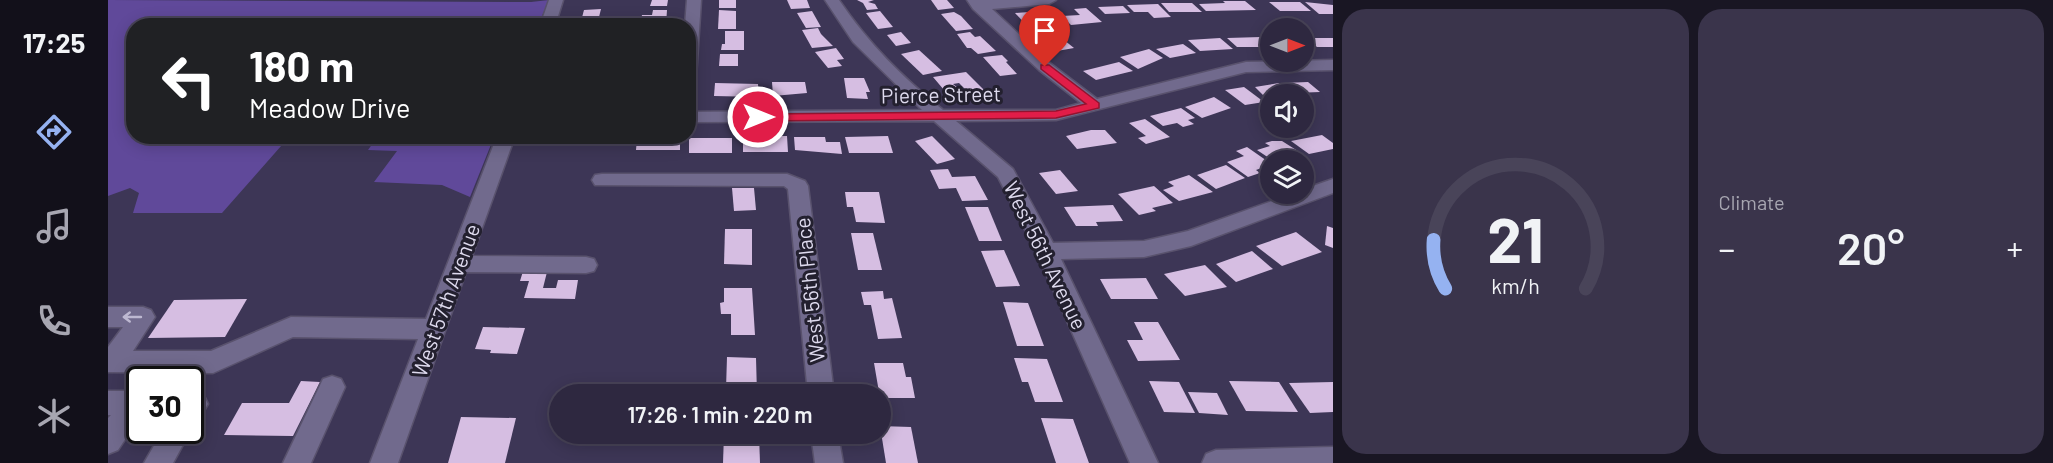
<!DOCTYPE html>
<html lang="en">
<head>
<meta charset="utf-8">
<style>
	body { margin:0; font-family:Barlow,sans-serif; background:#3a344b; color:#f1f3f6; height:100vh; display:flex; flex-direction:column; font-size:22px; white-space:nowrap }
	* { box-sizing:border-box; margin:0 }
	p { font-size:20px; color:#a7a6b1 }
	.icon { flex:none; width:33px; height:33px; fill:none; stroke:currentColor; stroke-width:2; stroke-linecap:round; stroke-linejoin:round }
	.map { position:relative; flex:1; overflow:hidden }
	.panel { display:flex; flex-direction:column; gap:9px; padding:9px; background:#191623; width:720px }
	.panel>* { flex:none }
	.banner { position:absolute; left:18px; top:18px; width:570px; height:126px; border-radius:24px; box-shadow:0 3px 15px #0003,0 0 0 2px #494459; background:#202124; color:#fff; overflow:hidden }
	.needle { width:39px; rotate:90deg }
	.buttons { position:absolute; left:1152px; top:18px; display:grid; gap:12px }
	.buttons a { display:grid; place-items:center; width:54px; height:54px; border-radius:50%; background:#2e2840; box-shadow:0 3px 15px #0003,0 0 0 2px #494459; font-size:30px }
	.speed { position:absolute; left:18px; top:366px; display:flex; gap:12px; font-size:30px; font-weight:700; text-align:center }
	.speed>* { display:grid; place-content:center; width:78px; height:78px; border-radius:50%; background:#2e2840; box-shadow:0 3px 15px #0003,0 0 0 2px #494459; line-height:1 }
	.speed .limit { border:3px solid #111; border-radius:9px; background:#fff; color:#111 }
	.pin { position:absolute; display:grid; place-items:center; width:51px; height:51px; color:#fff; margin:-62px -26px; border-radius:50% 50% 50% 0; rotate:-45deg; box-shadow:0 0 6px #0007 }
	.pin .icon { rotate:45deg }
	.me { position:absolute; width:66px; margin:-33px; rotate:90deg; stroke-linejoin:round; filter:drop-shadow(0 0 4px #0008) }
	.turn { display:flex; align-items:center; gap:21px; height:126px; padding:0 24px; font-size:27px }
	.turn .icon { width:78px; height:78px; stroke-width:2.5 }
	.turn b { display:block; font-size:42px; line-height:51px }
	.big { font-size:45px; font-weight:600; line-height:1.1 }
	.panel .card { flex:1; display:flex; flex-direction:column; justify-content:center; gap:9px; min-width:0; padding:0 21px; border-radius:24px; background:#3a344b }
	.panel .dial { align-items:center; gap:0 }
	.dial svg { height:156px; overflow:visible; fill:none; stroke:#494459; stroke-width:7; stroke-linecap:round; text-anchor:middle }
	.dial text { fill:#f1f3f6; stroke:none }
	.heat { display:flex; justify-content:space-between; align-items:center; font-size:33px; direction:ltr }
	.panel .tiles { flex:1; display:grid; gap:9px; grid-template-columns:repeat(2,1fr) }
	.trip { position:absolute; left:441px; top:384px; width:342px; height:60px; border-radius:30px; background:#2e2840; box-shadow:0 3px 15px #0003,0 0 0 2px #494459; font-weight:600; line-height:60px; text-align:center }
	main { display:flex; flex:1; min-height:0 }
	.tabs { display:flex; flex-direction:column; width:108px; justify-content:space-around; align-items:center; background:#12101a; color:#a7a6b1 }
	.tabs .icon { width:42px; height:42px }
	.tabs .on { color:#95b2f1 }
	.tabs b { font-size:27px; color:#f1f3f6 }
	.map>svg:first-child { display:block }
	.green { fill:#60499a }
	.building { fill:#d6bee2 }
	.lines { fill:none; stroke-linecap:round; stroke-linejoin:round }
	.minor-casing { stroke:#59526d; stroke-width:3 }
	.minor { fill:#716a8d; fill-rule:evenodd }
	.oneway { stroke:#bdb8d1 }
	.route { fill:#e11d48; stroke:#92132f; stroke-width:1.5 }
	.labels { text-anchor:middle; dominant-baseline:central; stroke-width:6; stroke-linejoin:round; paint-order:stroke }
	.street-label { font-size:21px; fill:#dedaee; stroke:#23202f }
</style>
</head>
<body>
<main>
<nav class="tabs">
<b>17:25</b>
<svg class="icon on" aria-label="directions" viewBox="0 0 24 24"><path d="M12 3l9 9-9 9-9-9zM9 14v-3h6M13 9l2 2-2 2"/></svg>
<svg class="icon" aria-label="music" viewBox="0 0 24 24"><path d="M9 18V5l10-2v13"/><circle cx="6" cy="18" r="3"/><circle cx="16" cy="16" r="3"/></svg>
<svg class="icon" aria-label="phone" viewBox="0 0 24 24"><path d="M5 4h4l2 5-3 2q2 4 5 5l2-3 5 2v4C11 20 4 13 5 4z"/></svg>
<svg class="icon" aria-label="climate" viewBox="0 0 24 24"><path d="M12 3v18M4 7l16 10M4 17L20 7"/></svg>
</nav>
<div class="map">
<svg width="1225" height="463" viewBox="0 0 1225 463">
	<rect width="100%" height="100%" fill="#3d3656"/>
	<g class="green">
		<polygon points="0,0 423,2 441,0 430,25 26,26 26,136 181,137 114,213 25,213 31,193 22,188 0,196"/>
		<polygon points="270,136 386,136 386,137 362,197 334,185 266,182 289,151 260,150"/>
	</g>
	<g class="building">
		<polygon points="544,0 560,0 559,6 542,6"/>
		<rect x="611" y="0" width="17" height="8"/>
		<polygon points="679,0 699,0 702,8 683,9"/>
		<polygon points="749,0 766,0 760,2 767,4 770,9 759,10 755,3"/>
		<polygon points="823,0 839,0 846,8 830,10"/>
		<polygon points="1115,1 1137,1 1148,10 1098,11 1091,4 1117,3"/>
		<polygon points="1161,2 1192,2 1203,11 1172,11"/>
		<polygon points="1197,2 1225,5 1225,14 1211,14"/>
		<polygon points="1053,3 1084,3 1094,12 1061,12"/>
		<polygon points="1050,4 1063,17 1046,18 1040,12 1026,12 1019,5"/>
		<polygon points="1015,6 1022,13 997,14 990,7"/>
		<polygon points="978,8 994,22 963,25 954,16 972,15 966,9"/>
		<polygon points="493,9 489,25 472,25 476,10"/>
		<polygon points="545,10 559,10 558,25 532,25 534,15 544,15"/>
		<polygon points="611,10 628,11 628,29 610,29"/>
		<polygon points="704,11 713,27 698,28 689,13"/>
		<polygon points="772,11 785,27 770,29 758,13"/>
		<polygon points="846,12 853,16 865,29 848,31 833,14"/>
		<polygon points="921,12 926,17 930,17 945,32 926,33 907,13"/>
		<polygon points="710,28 713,34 725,46 704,48 694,30"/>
		<polygon points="617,31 636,31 636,50 613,50 614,44 617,44"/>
		<polygon points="793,32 803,43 788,46 779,35"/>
		<polygon points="862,32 867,37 872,36 888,51 870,54 863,48 859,48 849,34"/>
		<polygon points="951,36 966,48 949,51 934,39"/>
		<polygon points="1153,37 1162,47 1129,47 1119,38"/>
		<polygon points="1112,38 1125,49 1092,51 1080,40"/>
		<polygon points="1198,38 1225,38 1225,47 1209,47"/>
		<polygon points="1075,44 1088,53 1062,58 1048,49"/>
		<polygon points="728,48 736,59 729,60 734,66 720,68 707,52"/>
		<polygon points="1041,49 1055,58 1030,69 1012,57"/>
		<polygon points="811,50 834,71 815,75 793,54"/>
		<polygon points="612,54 630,54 630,66 611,66"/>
		<polygon points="894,55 900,61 898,62 909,74 892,76 875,57"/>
		<polygon points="1011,62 1025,71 988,80 975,71"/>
		<polygon points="858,72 878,92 863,95 851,83 845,84 850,88 836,90 825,77"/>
		<polygon points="736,78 756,78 762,92 758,92 760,99 739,98"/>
		<polygon points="664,82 697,82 699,93 665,96"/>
		<polygon points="1200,82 1212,92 1186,93 1175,83"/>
		<polygon points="607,83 650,84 651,97 606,96"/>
		<polygon points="1171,83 1183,94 1162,94 1162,98 1158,98 1147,87"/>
		<polygon points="1136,87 1156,102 1137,105 1117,90"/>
		<polygon points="1106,97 1123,108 1094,118 1077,107"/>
		<polygon points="1073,108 1087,118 1080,120 1086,124 1075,127 1069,123 1055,126 1042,116"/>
		<polygon points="1037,119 1062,137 1038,144 1030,138 1038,136 1021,123"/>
		<polygon points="983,130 997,130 1009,143 969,149 958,136"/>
		<polygon points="1214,135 1225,143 1225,149 1201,154 1183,141"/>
		<polygon points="635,136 679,136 680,152 635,152"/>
		<polygon points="780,136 785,153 741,153 737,137"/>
		<polygon points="824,136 847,159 829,164 807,141"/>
		<polygon points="686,137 717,137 718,142 732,142 734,154 687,150"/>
		<polygon points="572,138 572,150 528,150 529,139"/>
		<rect x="581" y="138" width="43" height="15"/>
		<polygon points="1164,141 1174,141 1193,153 1179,157 1183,160 1164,160 1149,150 1162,146 1157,143"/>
		<polygon points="1139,147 1162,163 1162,165 1148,170 1152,173 1140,177 1119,162 1136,156 1128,151"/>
		<polygon points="1118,165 1137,178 1108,189 1089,175"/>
		<polygon points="840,169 844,177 867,176 880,200 854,201 848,188 831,189 822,170"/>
		<polygon points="952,170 970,191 948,194 931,173"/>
		<polygon points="1081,175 1105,192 1071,201 1055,190 1066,186 1060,182"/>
		<polygon points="1046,186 1065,203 1044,208 1048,211 1031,215 1010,194"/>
		<polygon points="624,188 646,188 648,210 626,211"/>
		<polygon points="737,192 771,192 777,223 748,222 745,207 739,207"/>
		<polygon points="1005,205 1015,221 988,222 990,226 968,226 956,207"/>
		<polygon points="857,207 880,207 894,241 871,241"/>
		<polygon points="1219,226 1225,228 1225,248 1217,245"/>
		<polygon points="617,229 644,229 644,265 616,264"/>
		<polygon points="1188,232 1214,252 1174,266 1148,246"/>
		<polygon points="743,233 765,233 774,270 750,270"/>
		<polygon points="896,250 912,286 888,287 873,251"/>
		<polygon points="1144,251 1165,269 1128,282 1108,264"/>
		<polygon points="1097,265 1119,287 1077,296 1056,274"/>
		<polygon points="416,268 440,268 435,288 448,288 450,280 470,280 467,299 416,298 421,281 412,281"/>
		<polygon points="1038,278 1050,299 1003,299 992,279"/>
		<polygon points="616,288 644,288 647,335 623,335 623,314 613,314 612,303 616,302"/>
		<polygon points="775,291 776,299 784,298 794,338 770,339 763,305 756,305 753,292"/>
		<polygon points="139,299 117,337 40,338 66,300"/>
		<polygon points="895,302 920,303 936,346 909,346"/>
		<polygon points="1026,322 1050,322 1072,360 1030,361 1019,340 1035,340"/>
		<polygon points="375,327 417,328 409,354 382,353 383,350 367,349"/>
		<polygon points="619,357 648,358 649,394 607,394 607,389 618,389"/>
		<polygon points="906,358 939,359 955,402 927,402 920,382 914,382"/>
		<polygon points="766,363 795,363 798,377 803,377 807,398 772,398"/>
		<polygon points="193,381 212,382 185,436 116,435 134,403 181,403"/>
		<polygon points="1041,381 1071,382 1087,413 1056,412"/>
		<polygon points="1121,381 1171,382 1190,412 1138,411"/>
		<polygon points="1225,382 1225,412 1202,413 1181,383"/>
		<polygon points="1080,392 1109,393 1120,415 1091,413"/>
		<polygon points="353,417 408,418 397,463 340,463"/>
		<polygon points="933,418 965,419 981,463 948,463"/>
		<polygon points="772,426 803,427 810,463 778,463"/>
		<polygon points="616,434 651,434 652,463 615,463"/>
	</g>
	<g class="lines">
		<g class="minor-casing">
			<g id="minor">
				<polygon points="441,0 455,0 447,26 432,26"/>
				<polygon points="579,0 593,0 588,77 580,82 580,26 577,26"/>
				<path d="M 717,0 L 731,0 C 761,44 794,77 835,110 L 948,110 L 973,103 L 931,70 L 865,9 L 859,0 L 948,0 L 941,4 L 884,9 L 943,64 L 989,99 L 1138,62 L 1225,60 L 1225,70 L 1138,72 L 948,120 L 848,121 L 905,169 L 945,243 L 1036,241 L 1080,231 L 1184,194 L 1196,194 L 1196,189 L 1225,179 L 1225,193 L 1083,246 L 1036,257 L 953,259 L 1050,463 L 1022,463 L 928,251 L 890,177 L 826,121 L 580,122 L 580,112 L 814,110 L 745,42 Z"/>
				<polygon points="389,136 407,136 364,256 478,257 486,259 489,265 486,271 478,273 358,272 290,463 262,463 310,339 185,337 105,373 0,372 0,347 15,327 0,327 0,307 35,307 43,310 47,317 25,351 103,351 183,317 318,319"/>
				<polygon points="494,174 679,174 697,181 700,186 726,394 700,394 680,189 676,186 487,185 484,180 487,175"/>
				<polygon points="224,376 233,379 237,387 203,463 175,463 215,379"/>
				<polygon points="0,391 32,391 32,417 10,450 0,454 0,418 3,415 0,415"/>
				<polygon points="82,392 96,396 100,404 91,419 82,423"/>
				<polygon points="82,428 83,430 65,463 36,463 55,430 82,430"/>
				<polygon points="703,434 730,434 735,463 707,463"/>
				<polygon points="1225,447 1225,463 1094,463 1098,454 1108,450"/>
			</g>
		</g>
		<use href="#minor" class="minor"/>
	</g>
	<defs><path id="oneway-shaft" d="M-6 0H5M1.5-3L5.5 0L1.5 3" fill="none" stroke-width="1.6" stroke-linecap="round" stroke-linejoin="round" transform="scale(1.5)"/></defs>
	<use class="oneway" href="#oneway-shaft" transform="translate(24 317) rotate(180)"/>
	<polygon class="route" points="933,65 941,65 991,103 991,108 948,118 650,121 644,117 650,114 948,111 978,104 933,69"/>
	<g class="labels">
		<g class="street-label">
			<text transform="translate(833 94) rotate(-1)">Pierce Street</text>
			<text transform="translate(938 255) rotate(64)">West 56th Avenue</text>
			<text transform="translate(701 290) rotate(-96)">West 56th Place</text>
			<text transform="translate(337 300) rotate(-70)">West 57th Avenue</text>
		</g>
	</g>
</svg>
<div class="buttons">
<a><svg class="needle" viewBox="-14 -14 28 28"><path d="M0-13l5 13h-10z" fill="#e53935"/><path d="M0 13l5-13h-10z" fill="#a7a6b1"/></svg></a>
<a><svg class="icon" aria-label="sound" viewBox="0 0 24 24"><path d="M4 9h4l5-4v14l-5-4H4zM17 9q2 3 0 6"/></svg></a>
<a><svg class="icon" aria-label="layers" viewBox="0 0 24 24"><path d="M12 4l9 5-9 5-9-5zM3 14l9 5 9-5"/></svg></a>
</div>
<div class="speed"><div class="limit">30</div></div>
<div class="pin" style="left:937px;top:67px;background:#d93025"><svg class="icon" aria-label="arrive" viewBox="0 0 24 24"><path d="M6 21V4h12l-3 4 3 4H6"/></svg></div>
<svg class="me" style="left:650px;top:117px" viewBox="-20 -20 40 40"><circle r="17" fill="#e11d48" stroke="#fff" stroke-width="3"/><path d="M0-11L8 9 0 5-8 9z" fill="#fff"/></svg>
<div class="trip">17:26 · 1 min · 220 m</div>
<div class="banner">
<div class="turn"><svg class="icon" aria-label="left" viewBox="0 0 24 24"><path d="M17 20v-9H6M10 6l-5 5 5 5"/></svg><div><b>180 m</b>Meadow Drive</div></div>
</div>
</div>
<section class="panel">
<div class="tiles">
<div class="card dial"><svg viewBox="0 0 100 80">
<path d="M14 69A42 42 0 1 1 86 69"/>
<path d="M14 69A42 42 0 0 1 8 44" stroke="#95b2f1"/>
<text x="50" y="56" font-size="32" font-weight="700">21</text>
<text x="50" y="72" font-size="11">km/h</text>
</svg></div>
<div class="card"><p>Climate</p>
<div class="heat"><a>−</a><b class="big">20°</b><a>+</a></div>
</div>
</div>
</section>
</main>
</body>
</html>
